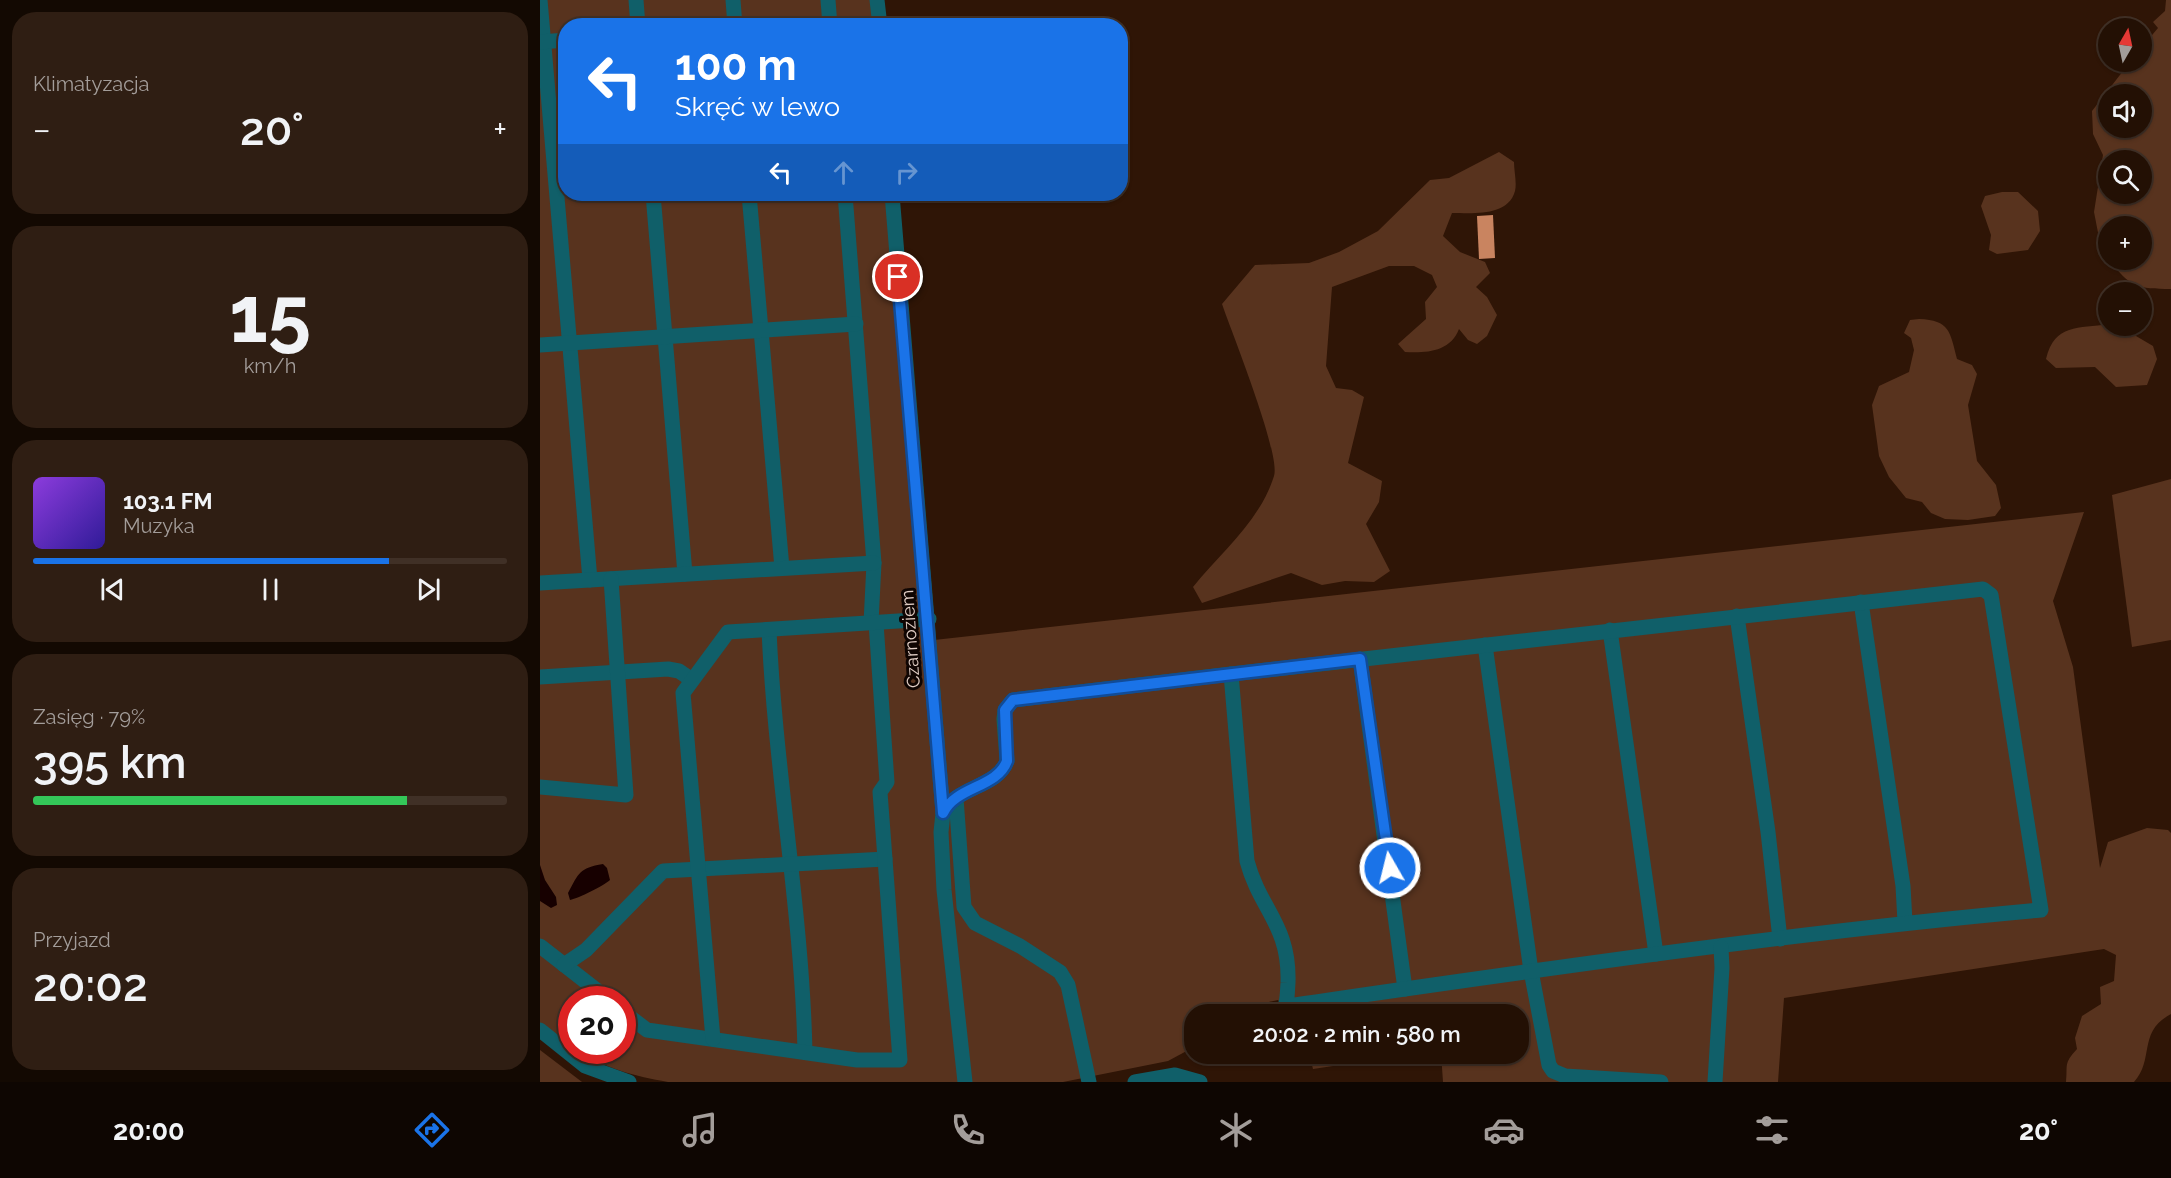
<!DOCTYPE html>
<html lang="pl">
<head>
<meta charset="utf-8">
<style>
	body { margin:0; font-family:Raleway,sans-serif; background:#2f1e13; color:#f1f3f6; height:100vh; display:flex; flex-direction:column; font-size:22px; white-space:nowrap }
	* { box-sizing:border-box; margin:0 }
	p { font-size:20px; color:#a39d9a }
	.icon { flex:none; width:33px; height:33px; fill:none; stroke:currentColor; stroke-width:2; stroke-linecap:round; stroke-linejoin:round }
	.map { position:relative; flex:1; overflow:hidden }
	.side { display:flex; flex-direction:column; gap:12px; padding:12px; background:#130902; width:540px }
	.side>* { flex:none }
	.banner { position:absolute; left:18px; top:18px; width:570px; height:183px; border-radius:24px; box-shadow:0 2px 4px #0004,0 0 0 2px #403026; background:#1a73e8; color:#fff; overflow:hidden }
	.needle { width:39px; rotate:9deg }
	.tools { position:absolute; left:1558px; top:18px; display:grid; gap:12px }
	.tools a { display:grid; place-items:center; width:54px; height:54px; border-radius:50%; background:#231004; box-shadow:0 2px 4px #0004,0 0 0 2px #403026; font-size:30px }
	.speed { position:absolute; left:18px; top:986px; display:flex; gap:12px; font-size:30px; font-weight:700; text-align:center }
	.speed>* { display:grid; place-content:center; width:78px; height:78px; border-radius:50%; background:#231004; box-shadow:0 2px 4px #0004,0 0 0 2px #403026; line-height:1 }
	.speed .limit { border:9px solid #d22; background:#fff; color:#111 }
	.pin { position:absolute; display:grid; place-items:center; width:51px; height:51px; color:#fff; margin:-26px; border:3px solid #fff; border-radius:50%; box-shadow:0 2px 6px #0007 }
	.me { position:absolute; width:66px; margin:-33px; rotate:352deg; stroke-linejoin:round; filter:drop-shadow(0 0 4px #0008) }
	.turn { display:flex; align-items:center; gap:21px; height:126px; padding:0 18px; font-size:27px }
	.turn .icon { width:78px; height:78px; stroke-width:2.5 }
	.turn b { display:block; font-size:42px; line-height:51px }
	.lanes { display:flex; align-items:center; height:57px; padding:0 18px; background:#0003; justify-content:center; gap:30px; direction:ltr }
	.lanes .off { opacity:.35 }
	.big { font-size:45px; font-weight:600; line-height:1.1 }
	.side .tile { flex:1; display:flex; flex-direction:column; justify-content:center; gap:9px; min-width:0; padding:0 21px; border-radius:24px; background:#2f1e13 }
	.side .dial { align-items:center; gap:0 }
	.dial b { font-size:78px; line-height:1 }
	.song { display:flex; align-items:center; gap:18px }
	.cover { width:72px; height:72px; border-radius:9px; background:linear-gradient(135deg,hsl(270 70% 55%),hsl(250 70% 35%)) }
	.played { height:6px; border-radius:3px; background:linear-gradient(90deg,#1a73e8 75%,#403026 75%) }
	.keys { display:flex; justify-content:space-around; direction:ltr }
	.heat { display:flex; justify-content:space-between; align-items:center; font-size:33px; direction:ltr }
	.charge { height:9px; border-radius:4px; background:linear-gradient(90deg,#34c759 79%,#403026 0) }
	.trip { position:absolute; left:644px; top:1004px; width:345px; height:60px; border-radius:24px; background:#231004; box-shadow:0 2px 4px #0004,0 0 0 2px #403026; font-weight:600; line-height:60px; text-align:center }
	.dock { display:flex; height:96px; justify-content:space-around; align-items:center; background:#0e0602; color:#a39d9a }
	.dock .icon { width:42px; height:42px }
	.dock .active { color:#1a73e8 }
	.dock b { font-size:27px; color:#f1f3f6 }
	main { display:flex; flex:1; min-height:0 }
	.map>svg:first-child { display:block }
	.green { fill:#58331e; fill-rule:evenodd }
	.water { fill:#170000 }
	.building { fill:#c98460 }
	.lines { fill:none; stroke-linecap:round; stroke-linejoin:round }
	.minor { stroke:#105f69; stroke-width:15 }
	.route-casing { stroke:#114b97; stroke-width:15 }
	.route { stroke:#1a73e8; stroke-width:10 }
	.labels { text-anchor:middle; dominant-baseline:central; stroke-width:6; stroke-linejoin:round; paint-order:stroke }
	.street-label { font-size:18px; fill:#e0cdc4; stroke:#0f0502 }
</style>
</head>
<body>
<main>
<section class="side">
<div class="tile"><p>Klimatyzacja</p>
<div class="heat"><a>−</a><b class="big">20°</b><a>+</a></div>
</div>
<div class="tile dial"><b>15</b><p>km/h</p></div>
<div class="tile">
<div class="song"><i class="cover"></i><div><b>103.1 FM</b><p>Muzyka</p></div></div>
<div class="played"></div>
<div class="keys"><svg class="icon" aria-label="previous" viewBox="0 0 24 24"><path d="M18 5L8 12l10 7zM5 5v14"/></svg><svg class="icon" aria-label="pause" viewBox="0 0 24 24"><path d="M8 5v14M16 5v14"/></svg><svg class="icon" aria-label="next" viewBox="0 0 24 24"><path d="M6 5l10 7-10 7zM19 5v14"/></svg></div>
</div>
<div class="tile"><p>Zasięg · 79%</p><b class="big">395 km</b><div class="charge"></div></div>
<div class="tile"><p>Przyjazd</p><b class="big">20:02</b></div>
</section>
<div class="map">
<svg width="1631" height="1082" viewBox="0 0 1631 1082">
	<rect width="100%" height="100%" fill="#2f1506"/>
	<g class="green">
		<path d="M 0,0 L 332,0 L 334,25 L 26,26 L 26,194 L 347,194 L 385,641 L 1544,512 L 1513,601 L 1533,667 L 1560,868 L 1568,842 L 1607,828 L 1628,830 L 1631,833 L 1631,1014 C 1597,1032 1615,1059 1594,1082 L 1526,1082 C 1528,1065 1523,1064 1537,1049 L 1535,1038 L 1542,1016 L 1561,1004 L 1560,987 L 1574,981 L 1576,955 L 1564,949 L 1244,998 L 1238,1082 L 903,1082 L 901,1053 L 978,1053 L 978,1014 L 747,1014 L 738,1000 L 724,1003 L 706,1014 L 654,1014 L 654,1047 L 628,1061 L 523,1082 L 128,1082 C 95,1076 66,1069 38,1050 L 82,1050 L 82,999 L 32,999 L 31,1046 L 0,1023 Z"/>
		<path d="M 1626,0 L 1631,0 L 1631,289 C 1598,289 1589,287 1570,260 L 1602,260 L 1602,226 L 1569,226 L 1569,259 L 1561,248 L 1554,212 L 1563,155 L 1553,134 L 1552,111 L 1590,62 L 1602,62 L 1602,47 L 1618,28 L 1613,22 L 1625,11 ZM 1569,94 L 1602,94 L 1602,128 L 1569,128 ZM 1569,160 L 1602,160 L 1602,194 L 1569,194 Z"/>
		<path d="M 959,152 L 974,162 C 974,171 977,183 975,191 C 968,217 932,213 912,213 L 903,236 L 920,252 L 945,262 L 950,273 L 936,287 L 947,297 L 957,315 L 947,336 L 937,344 L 928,340 L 919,329 C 910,352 887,353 865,352 L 858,344 L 886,319 L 885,302 L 897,287 L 892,275 L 874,266 L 849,266 L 792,287 L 786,366 L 796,388 L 812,390 L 824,397 L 808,463 L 842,481 L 839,502 L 826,524 L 850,571 L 834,582 L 805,581 L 782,585 L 751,573 L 662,603 L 653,587 C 681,552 720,521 734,476 C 741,454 692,333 682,304 L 715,265 L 769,263 L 799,252 L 838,231 L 890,180 L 909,178 Z"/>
		<polygon points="1462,192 1478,192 1498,211 1500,231 1488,250 1457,254 1449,250 1451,235 1441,206 1445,196"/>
		<path d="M 1379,319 C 1410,320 1410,332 1417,359 L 1432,365 L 1437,374 L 1428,405 L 1437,461 L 1456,485 L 1461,508 L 1455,516 L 1428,520 L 1405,519 L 1391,513 L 1382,502 L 1366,498 L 1349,477 L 1339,456 L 1332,405 L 1339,386 L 1369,372 L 1374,350 L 1371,338 L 1364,333 L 1370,320 Z"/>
		<path d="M 1569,324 L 1579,326 L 1613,346 L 1617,359 L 1607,385 L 1576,387 L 1555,367 L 1516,368 L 1506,359 C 1515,323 1538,329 1569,324 Z"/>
		<polygon points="1631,479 1631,640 1592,647 1572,495"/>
		<polygon points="0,1050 42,1082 0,1082"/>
		<polygon points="769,1053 880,1053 773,1069"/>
	</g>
	<g class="water">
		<path d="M 63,864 L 67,868 L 70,880 C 63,886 39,898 30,900 L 28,893 C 39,873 39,868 63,864 Z"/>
		<polygon points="0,865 5,880 16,897 17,905 11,908 0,901"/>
	</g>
	<polygon class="building" points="953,215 955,258 939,259 937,216"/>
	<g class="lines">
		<g class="minor">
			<polyline points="0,0 50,580"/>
			<polyline points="96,0 98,26"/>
			<polyline points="193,0 195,26"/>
			<polyline points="288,0 290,26"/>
			<polyline points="337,0 340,26"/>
			<polyline points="256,26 290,23"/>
			<polyline points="0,42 26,40"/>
			<polyline points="113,194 145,574"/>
			<polyline points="209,194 242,568"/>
			<polyline points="305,194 334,563 331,623"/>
			<polyline points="352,194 403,813 401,832 404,890 425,1082"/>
			<polyline points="0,345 316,324"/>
			<polyline points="0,583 334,563"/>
			<polyline points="1321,602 1363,886 1365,922"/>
			<polyline points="1197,616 1228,832 1240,939"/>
			<path d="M 229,630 C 235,771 262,911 265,1052"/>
			<polyline points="1070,630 1116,954"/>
			<polyline points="945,645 991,971 1009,1065 1013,1071 1025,1076 1121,1082"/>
			<polyline points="820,659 865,989"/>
			<polyline points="0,677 128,669 139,671 152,680"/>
			<polyline points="0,787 86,795 71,579"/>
			<polyline points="416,798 424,907 435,923 480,946 520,972 528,985 549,1082"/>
			<path d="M 403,813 C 416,786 457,788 467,761 L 464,719 L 465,710 L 473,700 L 691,674"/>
			<polyline points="0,946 68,999"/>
			<polyline points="24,965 46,950 123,871 345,859"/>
			<polyline points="82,1011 107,1030 317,1060 360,1060 340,792 347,782 336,623"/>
			<path d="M 741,1014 C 748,1004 747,995 748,983 C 750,925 720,910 707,861 L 691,674 L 1443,589 L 1451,595 L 1501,910 C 1248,933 997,970 747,1006"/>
			<polyline points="0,1030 45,1066 89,1082"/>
			<polyline points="173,1039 143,693 188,632 389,619"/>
			<polyline points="595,1082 635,1075 660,1082"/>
			<polyline points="1175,1082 1182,968 1181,947"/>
		</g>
	</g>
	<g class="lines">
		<g class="route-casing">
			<path id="route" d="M 358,277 L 403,813 C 416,786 457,788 467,761 L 465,710 L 473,700 L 820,659 L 850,868"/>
		</g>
		<use href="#route" class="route"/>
	</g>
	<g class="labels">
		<g class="street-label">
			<text transform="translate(370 639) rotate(-94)">Czarnoziem</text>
		</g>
	</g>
</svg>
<div class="tools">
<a><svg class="needle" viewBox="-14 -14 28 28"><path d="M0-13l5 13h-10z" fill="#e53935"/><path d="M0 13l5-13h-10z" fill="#a39d9a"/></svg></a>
<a><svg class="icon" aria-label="sound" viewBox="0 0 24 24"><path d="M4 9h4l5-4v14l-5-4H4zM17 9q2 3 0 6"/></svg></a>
<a><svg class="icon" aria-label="search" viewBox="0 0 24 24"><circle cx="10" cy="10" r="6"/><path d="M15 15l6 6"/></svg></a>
<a>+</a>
<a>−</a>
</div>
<div class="speed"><div class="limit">20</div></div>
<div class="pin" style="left:358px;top:277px;background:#d93025"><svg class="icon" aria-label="arrive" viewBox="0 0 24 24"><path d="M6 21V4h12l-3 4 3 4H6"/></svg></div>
<svg class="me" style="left:850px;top:868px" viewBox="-20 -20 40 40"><circle r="17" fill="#1a73e8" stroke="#fff" stroke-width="3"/><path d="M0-11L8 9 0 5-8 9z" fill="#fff"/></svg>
<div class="trip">20:02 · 2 min · 580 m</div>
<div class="banner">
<div class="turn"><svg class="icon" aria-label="left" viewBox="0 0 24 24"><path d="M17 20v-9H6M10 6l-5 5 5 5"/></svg><div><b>100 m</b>Skręć w lewo</div></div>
<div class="lanes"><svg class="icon" aria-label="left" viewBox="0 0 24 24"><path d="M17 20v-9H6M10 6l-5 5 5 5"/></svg><svg class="icon off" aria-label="ahead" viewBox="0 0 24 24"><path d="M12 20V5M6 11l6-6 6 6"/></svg><svg class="icon off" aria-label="right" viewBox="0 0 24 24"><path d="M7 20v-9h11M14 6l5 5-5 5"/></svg></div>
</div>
</div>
</main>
<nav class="dock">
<b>20:00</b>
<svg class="icon active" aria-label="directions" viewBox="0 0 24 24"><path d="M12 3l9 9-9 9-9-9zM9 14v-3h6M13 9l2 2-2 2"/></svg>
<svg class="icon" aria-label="music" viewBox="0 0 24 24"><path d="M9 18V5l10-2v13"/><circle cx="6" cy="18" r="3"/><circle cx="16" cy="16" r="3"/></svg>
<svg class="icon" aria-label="phone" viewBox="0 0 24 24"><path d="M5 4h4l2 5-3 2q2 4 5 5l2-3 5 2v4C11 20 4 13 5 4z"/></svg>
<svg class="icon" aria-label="climate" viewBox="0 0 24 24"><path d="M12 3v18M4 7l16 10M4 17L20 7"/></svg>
<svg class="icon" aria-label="car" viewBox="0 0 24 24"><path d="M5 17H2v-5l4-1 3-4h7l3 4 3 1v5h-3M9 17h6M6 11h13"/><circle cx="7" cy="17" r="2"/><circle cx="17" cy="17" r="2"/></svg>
<svg class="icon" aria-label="filters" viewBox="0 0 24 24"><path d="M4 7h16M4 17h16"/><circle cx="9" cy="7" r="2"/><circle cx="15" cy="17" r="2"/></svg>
<b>20°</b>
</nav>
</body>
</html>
